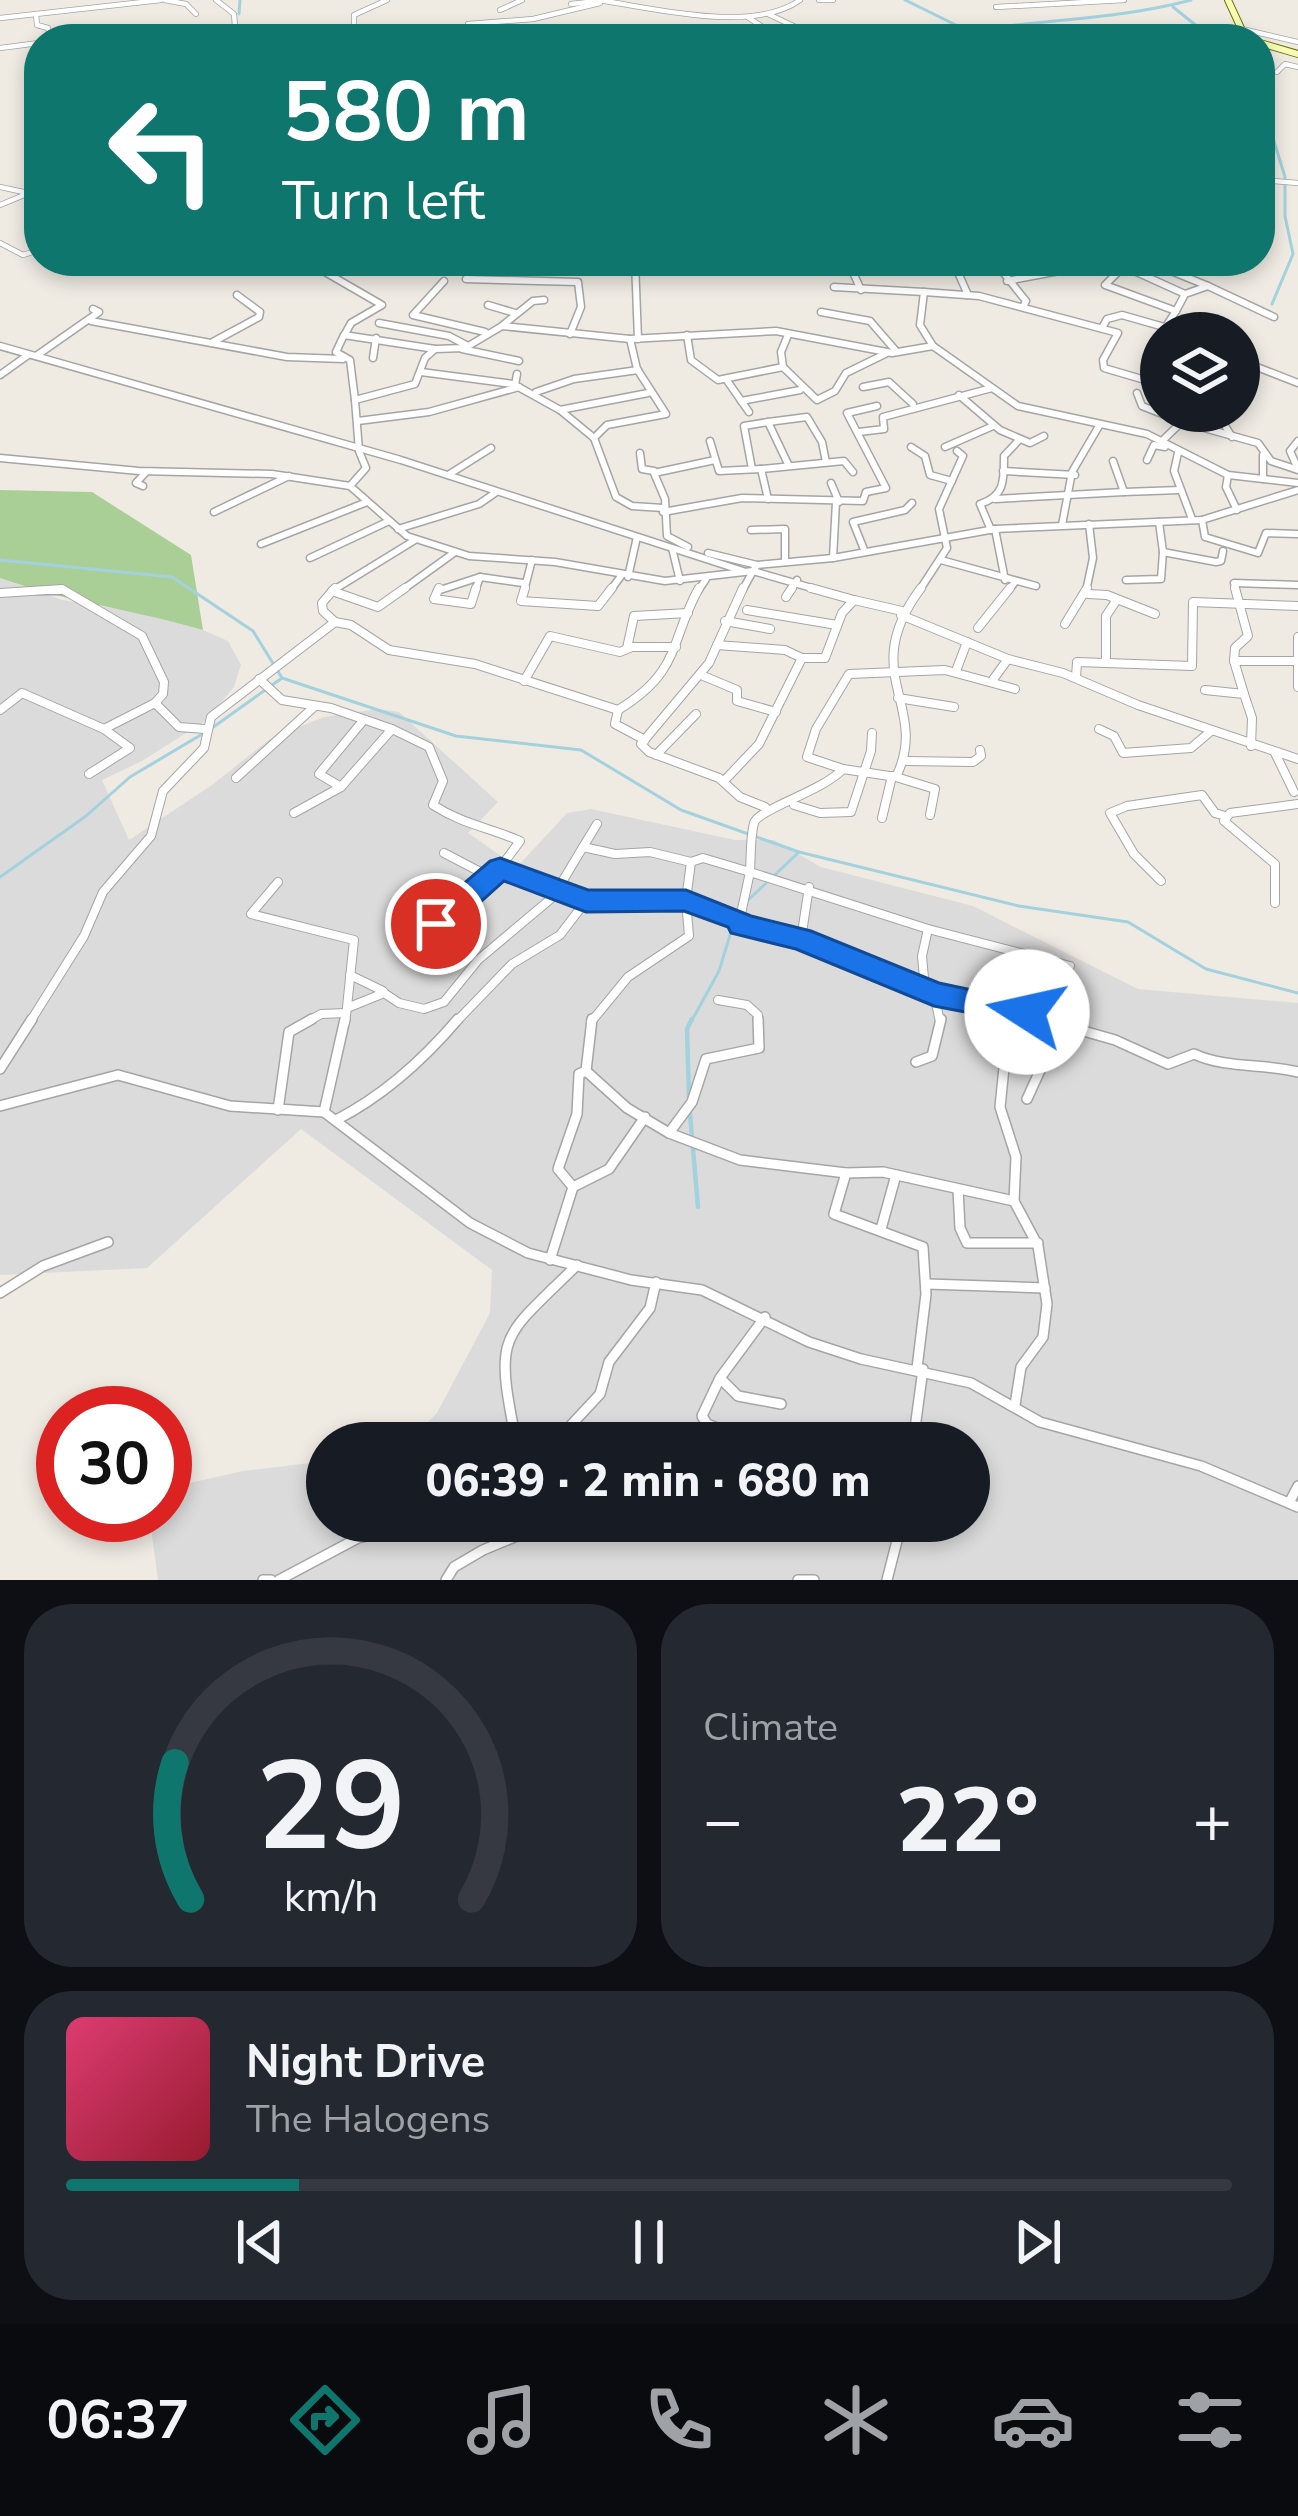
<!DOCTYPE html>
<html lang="en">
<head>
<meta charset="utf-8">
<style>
	body { margin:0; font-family:"Nunito Sans",sans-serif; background:#242831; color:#f1f3f6; height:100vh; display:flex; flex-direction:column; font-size:45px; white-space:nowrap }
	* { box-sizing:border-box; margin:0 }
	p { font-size:39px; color:#9ea1a6 }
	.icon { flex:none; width:66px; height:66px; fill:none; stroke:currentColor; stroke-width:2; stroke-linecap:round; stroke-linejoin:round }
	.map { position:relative; height:1580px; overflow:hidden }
	.details { display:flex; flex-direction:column; gap:24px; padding:24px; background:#0d0f14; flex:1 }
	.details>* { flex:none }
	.top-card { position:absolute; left:24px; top:24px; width:1251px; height:252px; border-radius:48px; box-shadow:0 6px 18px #0003; background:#0f766e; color:#fff; overflow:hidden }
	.fabs { position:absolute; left:1140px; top:312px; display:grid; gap:24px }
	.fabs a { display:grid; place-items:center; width:120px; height:120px; border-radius:50%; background:#171b24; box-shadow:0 6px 18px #0003; font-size:60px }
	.speed { position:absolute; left:36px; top:1386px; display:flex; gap:24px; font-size:60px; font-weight:700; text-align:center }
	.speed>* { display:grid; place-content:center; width:156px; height:156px; border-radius:50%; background:#171b24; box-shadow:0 6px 18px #0003; line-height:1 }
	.speed .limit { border:18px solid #d22; background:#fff; color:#111 }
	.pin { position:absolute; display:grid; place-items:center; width:102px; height:102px; color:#fff; margin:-51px; border:6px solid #fff; border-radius:50%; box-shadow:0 3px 12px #0007 }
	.me { position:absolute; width:132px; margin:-66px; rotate:280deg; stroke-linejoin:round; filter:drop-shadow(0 0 9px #0008) }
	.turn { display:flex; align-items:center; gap:42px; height:252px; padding:0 60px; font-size:54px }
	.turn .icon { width:156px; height:156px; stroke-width:2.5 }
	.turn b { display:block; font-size:84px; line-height:102px }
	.big { font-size:90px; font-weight:800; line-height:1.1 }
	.details .widget { flex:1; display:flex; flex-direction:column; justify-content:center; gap:18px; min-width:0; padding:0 42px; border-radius:48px; background:#242831 }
	.details .dial { align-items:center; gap:0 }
	.dial svg { height:312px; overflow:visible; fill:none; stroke:#363941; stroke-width:7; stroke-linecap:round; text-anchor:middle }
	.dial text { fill:#f1f3f6; stroke:none }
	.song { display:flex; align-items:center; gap:36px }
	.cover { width:144px; height:144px; border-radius:18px; background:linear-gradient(135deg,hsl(340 70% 55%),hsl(350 70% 35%)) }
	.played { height:12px; border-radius:6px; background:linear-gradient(90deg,#0f766e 20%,#363941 20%) }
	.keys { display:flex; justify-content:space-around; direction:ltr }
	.heat { display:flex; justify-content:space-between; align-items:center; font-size:66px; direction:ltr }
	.details .tiles { flex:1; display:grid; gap:24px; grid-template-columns:1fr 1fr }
	.widget:last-child { grid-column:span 2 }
	.trip { position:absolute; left:306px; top:1422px; width:684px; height:120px; border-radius:60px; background:#171b24; box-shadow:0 6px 18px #0003; font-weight:800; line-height:120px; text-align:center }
	.menu { display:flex; height:192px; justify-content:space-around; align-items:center; background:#090b0e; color:#9ea1a6 }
	.menu .icon { width:84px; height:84px }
	.menu .active { color:#0f766e }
	.menu b { font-size:54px; color:#f1f3f6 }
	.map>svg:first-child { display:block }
	.residential { fill:#dcdbdb }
	.forest { fill:#a9cf97 }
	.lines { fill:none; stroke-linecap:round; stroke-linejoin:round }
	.stream-far1 { stroke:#a3d1de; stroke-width:3 }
	.stream { stroke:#a3d1de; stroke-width:4.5 }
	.street-far3-casing { stroke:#a5a5a5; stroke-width:6 }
	.street-far2-casing { stroke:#a5a5a5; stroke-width:9 }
	.street-far1-casing { stroke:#a5a5a5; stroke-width:10 }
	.street-casing { stroke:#a5a5a5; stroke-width:12 }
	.secondary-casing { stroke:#6c7703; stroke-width:8 }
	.street-far3 { stroke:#fff; stroke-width:4.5 }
	.street-far2 { stroke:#fff; stroke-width:6 }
	.street-far1 { stroke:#fff; stroke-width:8 }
	.street { stroke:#fff; stroke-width:9 }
	.secondary { stroke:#f8fbb6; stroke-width:6 }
	.route { fill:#1a73e8; stroke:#114b97; stroke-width:3 }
</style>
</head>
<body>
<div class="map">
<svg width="1298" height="1580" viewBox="0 0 1298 1580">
	<rect width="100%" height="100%" fill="#efebe3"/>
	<polygon class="residential" points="0,578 62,600 149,614 203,630 228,641 241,665 234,687 205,721 142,761 102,780 129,840 212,785 270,739 324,717 378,709 399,712 498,802 468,833 517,867 567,813 591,809 735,840 774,840 821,867 973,906 1138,989 1298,1003 1298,1580 158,1580 151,1528 159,1515 165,1515 165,1504 176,1486 243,1471 327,1461 327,1521 969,1521 969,1443 398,1443 410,1440 437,1413 490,1313 492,1270 301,1129 147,1268 0,1275"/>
	<path class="forest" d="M 0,490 L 92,492 L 191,555 L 203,630 C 135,610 67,602 0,578 Z"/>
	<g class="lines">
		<g class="stream-far1">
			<polyline points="905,0 962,28"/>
			<polyline points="1173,7 1213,39"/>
			<polyline points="239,14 240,0"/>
			<path d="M 932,39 C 1018,18 1106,23 1191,0"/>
			<polyline points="1260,96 1285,177 1285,216 1293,254 1272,304"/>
			<polyline points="0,560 172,577 253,631 282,678 456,736 581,750 681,810 799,852 1019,906 1128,922 1206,969 1298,993"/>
			<polyline points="212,728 282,678"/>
			<polyline points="0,877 86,816 130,777 204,733"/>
			<polyline points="745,903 799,852"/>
			<polyline points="691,1022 719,971 738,909"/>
		</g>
		<g class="stream">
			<polyline points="689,1098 687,1029 692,1019"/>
			<polyline points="690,1114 698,1207"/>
		</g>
		<g class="street-far3-casing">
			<g id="street-far3">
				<polyline points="165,0 186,4 196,14"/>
				<polyline points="216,0 234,14 236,39"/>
				<path d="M 598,0 C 653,8 753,34 800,0"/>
				<polyline points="819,0 833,0"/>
				<polyline points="571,4 597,1"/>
				<polyline points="996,7 1124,0"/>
				<polyline points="500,10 522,0"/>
				<polyline points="36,14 37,25 48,28 51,39"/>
				<polyline points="768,14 821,39"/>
				<polyline points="0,18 161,0"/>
				<polyline points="749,18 781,39"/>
				<polyline points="468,24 533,19 600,3"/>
				<polyline points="1242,29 1298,42"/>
				<polyline points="354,39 354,15 387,0"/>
				<polyline points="0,48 39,43"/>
				<polyline points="1277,72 1285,64 1298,67"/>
				<polyline points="1260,180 1298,183"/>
				<polyline points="0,187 28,193"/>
				<polyline points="0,205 39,189"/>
				<polyline points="0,243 23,255 39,250"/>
			</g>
		</g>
		<g class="street-far2-casing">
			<g id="street-far2">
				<polyline points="306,261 382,305 351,323 345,334"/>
				<polyline points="635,261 638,339"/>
				<polyline points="953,261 968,295"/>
				<polyline points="994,261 1026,301 1023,307"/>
				<polyline points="1112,261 1185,294"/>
				<polyline points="1129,261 1105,285 1176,311 1165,328"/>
				<polyline points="1154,264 1208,286 1185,294 1176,311"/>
				<polyline points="826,268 851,268 861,290"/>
				<polyline points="466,279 578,282 581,307 570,334"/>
				<polyline points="444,281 413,315 485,332"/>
				<polyline points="1007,281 1075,268"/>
				<polyline points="1208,286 1274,317"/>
				<polyline points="834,287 924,292 920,325 933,346"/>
				<polyline points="924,292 979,296 1118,333 1103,360 1104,368 1152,382 1161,405"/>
				<polyline points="488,305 515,313"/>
				<polyline points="821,312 870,321 896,351"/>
				<polyline points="91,321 287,357 343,359"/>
				<polyline points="379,323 449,336 466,345"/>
				<polyline points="503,325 533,301 544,300"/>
				<polyline points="1102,328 1107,319 1122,315 1185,333"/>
				<polyline points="687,335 691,360 718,380 783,367 817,400 835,391 846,373 887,353"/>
				<polyline points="630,339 637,369 666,414 607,425 594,438 616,497 632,506 663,508"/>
				<polyline points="211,343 259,317 260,312 237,295"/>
				<polyline points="0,346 401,460 743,571"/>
				<polyline points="462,349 519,361"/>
				<polyline points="36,356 99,312 93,309"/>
				<polyline points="373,358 376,338"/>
				<polyline points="1239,360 1298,383"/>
				<polyline points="783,367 781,352 788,335"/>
				<polyline points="421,372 513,384 560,410 648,393"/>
				<polyline points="0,375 28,355"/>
				<polyline points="726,379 749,412"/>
				<polyline points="1150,381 1161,365"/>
				<polyline points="515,385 517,374"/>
				<polyline points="863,387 889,382 913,404"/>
				<polyline points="536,392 574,379 638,370"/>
				<polyline points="1137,393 1142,406 1180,421"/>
				<polyline points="959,395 1000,430 1030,443 1044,436"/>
				<polyline points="355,400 350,360 336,352 344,335 435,349"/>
				<polyline points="741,401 800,390"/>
				<polyline points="560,410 594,438"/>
				<polyline points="1216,411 1232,437"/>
				<polyline points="358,421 429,412 519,387"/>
				<polyline points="1179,421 1258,443 1271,461 1298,470"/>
				<polyline points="859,432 884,429 883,417 992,388"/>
				<polyline points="710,441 719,471 761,469"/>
				<polyline points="1298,441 1290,451 1298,469"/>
				<polyline points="1161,442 1193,411"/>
				<polyline points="911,447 925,456 930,475 952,481"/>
				<polyline points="945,447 993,426"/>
				<polyline points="640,453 642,469 654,471"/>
				<polyline points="1178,453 1174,471 1192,519"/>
				<polyline points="1263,455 1263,479"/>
				<polyline points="0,458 139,471 272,474 350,486 407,536 469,556 555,562 665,581 753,571 757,565 833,558 995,529 1202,520 1298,490"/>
				<polyline points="1147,460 1154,445 1165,447"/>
				<polyline points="1113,461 1124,492 1180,490"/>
				<polyline points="788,464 768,422 807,417 822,442 826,462"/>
				<polyline points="752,469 744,426 768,422"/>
				<polyline points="1003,471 1075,475"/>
				<polyline points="448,475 491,448"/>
				<polyline points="1228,475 1226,487 1237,510"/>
				<polyline points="831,483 839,502"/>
				<polyline points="143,486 136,483 146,472"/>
				<polyline points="350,486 366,468 359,451 355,400 415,384 425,358 435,349 465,348 502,326 630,339 776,331 892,353 933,346 1018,406 1147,434 1228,475 1298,483"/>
				<polyline points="768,499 761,469 844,461 853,472"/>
				<polyline points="995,499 1124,492"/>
				<polyline points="214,512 289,476"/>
				<polyline points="663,512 742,498 863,501 866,492 886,488 847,413 877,406"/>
				<polyline points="1202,520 1205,537 1258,553 1266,533 1298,534"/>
				<polyline points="1159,522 1163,552 1216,562 1221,561 1223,551"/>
				<polyline points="1062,525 1072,472 1099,426"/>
				<polyline points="398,529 479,504 495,493"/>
				<polyline points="995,529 1005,580"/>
				<polyline points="751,530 785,529 785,562"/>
				<path d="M 991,530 L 980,504 C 1005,496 1004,480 1004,456 L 1019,440"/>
				<polyline points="261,544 367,502"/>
				<polyline points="688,547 667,536 665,499 654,473 715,460"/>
				<polyline points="672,548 680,581"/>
				<polyline points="865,552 853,522 905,510 912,503"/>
				<polyline points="708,553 757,565"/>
				<polyline points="310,558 387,522"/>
				<polyline points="833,558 836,502"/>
				<polyline points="941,560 1036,586"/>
				<polyline points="480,577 523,583"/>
				<polyline points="628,577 637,537"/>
				<polyline points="1126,580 1161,579 1163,552"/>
				<polyline points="36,591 65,591"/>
				<polyline points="332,591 415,540"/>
				<polyline points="401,591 455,552"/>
				<polyline points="437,591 480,577"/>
				<polyline points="475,591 480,577"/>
				<polyline points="524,591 532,560"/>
				<polyline points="610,591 621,576"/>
				<polyline points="698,591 706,579"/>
				<polyline points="742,591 753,571 822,591"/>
				<polyline points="790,591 797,580"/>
				<polyline points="919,591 947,548 939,509 963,456 957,451"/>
				<polyline points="1008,591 1015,582"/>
				<polyline points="1086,591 1093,558 1089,524"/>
				<polyline points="1236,591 1234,583 1298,585"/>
			</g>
		</g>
		<g class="street-far1-casing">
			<g id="street-far1">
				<polyline points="439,588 434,599 471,604 476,588"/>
				<polyline points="525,588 521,601 598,606 612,588"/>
				<polyline points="743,588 709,663 641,744 649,752 719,778 740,797 765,807"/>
				<polyline points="811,588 854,600"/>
				<polyline points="332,591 378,607 405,588"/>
				<polyline points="0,593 62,589 142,636 164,682 163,694 155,703"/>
				<polyline points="1088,594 1107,595 1155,614"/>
				<polyline points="786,597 792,588"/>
				<polyline points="747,610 837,625"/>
				<polyline points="901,615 1008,659 1063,673 1138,705 1298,759"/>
				<polyline points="725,621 770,629"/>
				<path d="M 335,622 L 351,625 L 389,650 L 475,664 L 618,710 C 682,671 669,642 699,588"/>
				<polyline points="1065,624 1087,588"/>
				<polyline points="978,628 1010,588"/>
				<polyline points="1298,637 1298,687"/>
				<polyline points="717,645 785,650 802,658 759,744 724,781"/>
				<polyline points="627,648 634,616 688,613"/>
				<polyline points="802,658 825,658 842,613 854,600 902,611"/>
				<polyline points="1234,661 1235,648 1248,636 1235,588"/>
				<polyline points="1106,663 1192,666 1193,602 1298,606"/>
				<polyline points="956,671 967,642"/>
				<polyline points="701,675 737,690 737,701 776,712"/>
				<polyline points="1076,678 1077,662 1106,663 1106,616 1116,601"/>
				<polyline points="259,679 282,700 331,708 392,729 341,787 294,813"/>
				<polyline points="524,681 550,636 620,652 632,647 676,647"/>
				<polyline points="992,681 1008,659"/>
				<polyline points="1205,690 1244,694 1234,661 1296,661"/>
				<polyline points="1244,694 1252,718 1251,746"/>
				<polyline points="898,698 954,707"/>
				<polyline points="0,710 22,693 104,729 155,703 179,727 205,729"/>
				<polyline points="618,710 615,724 645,740"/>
				<path d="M 392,729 L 429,747 L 443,781 L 433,805 C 462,824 488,827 520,841 L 500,868 L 586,901 L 560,935 L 512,964 L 456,1022"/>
				<polyline points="1099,729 1114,736 1123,753 1191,748 1211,731"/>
				<polyline points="1275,753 1294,792"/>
				<polyline points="656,755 696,714"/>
				<polyline points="907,761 973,762 981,756 980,750"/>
				<polyline points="843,769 807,757 816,729 849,674 945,670 1015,689"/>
				<polyline points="89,774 130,748 104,729"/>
				<polyline points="896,777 935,789 930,815"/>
				<polyline points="236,778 315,706"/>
				<polyline points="341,787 319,774 362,722"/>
				<polyline points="794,805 820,813 851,812 871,751 872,733"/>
				<polyline points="882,818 892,776"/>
				<polyline points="583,847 597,824"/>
				<polyline points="444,853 490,877"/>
				<polyline points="1161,881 1134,854 1110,813 1127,806 1202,795 1215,813 1225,816"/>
				<polyline points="278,882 251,914 354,940 347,1007"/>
				<polyline points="809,887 801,939 922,985"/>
				<polyline points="586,901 686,900"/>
				<polyline points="1275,903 1275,864 1224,821 1230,813 1298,804"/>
				<polyline points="686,904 738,920"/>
				<polyline points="404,916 437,924 500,868"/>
				<polyline points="928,929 1070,966"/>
				<polyline points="801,939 739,923 750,872 928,929 922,956 925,989 1043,1018 1042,1022"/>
				<polyline points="350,975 383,991"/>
				<polyline points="934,994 940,1022"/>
				<polyline points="718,1000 747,1005 758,1015 758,1022"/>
				<polyline points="1045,1020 1052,1022"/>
				<polyline points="30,1022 84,936 103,892 151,836 163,791 204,748 211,717 335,622 323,611 322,603 335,588"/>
				<polyline points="307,1022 321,1014 346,1013"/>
				<path d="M 345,1022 L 347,1008 L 384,993 L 399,1003 L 424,1009 L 444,1002 L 478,960 L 553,897 L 583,847 L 615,854 L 650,852 L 691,862 L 703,858 L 750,872 C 751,857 750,838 754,823 C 758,809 823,791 843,769 L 896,777 C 931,705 856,675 921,588"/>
				<polyline points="591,1022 628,977 689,936 686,900 691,862"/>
				<polyline points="1009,1022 1010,1009"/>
			</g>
		</g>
		<g class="street-casing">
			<g id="street">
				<polyline points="758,1019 759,1048 706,1059 692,1102 669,1133 740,1160 846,1173 883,1172 1014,1201 1038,1246 1047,1304 1043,1337 1021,1367 1015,1405"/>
				<polyline points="1009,1019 1000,1107 1016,1157 1014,1201"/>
				<path d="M 1045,1020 L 1115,1040 L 1168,1064 L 1194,1054 C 1227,1069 1263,1063 1298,1072"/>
				<polyline points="916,1062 932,1056 941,1019"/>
				<polyline points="0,1069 32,1019"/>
				<polyline points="586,1071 592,1019"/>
				<polyline points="1027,1099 1047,1055 1040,1039 1043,1019"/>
				<polyline points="0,1106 118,1075 230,1106 324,1112 470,1223 528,1253 631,1280 702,1290 809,1342 861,1359 971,1383 1040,1422 1201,1466 1298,1507"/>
				<polyline points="278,1110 289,1032 312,1019"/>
				<polyline points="324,1112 345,1019"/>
				<path d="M 336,1120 C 383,1096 424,1059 458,1019"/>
				<polyline points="846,1173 834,1214 923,1247 926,1294 917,1368"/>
				<polyline points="573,1187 609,1169 645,1117"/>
				<polyline points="958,1189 960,1228 967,1243 1038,1243"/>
				<polyline points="881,1229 896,1175"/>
				<polyline points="550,1260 573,1187 558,1169 577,1114 579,1074 586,1071 627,1108 669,1133"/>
				<polyline points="927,1284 1045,1288"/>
				<polyline points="0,1293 43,1266 108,1242"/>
				<polyline points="765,1317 720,1378 738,1396 781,1404"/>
				<polyline points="719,1380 702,1416 707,1424 739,1436 737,1443"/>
				<path d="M 559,1438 L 516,1441 C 494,1331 501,1340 577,1265"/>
				<polyline points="560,1443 559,1438 600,1394 609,1362 650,1308 656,1282"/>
				<polyline points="913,1443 923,1369"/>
				<polyline points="1289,1503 1298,1486"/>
				<polyline points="884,1521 901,1525"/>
				<polyline points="263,1580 271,1580"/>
				<polyline points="279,1580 358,1538 434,1521"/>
				<polyline points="446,1580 454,1567 483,1550 534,1529 536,1521"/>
				<polyline points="798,1580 814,1580"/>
				<polyline points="887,1580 902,1521"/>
			</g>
		</g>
		<g class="secondary-casing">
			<g id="secondary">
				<polyline points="1228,0 1246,39"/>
				<polyline points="1260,43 1298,54"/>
			</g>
		</g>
		<use href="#street-far3" class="street-far3"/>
		<use href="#street-far2" class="street-far2"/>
		<use href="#street-far1" class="street-far1"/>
		<use href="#street" class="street"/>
		<use href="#secondary" class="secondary"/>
	</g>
	<polygon class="route" points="500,858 588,890 686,890 751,916 811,931 939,983 1038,1004 1042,1012 1038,1021 1027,1024 934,1006 796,949 731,933 728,927 684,911 586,912 504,881 447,932 426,932 422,924 426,916 490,861"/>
</svg>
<div class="fabs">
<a><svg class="icon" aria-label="layers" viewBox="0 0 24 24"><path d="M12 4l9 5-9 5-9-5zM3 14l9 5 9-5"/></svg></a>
</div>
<div class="speed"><div class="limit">30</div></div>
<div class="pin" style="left:436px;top:924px;background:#d93025"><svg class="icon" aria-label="arrive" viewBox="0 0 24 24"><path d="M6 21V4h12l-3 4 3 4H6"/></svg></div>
<svg class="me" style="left:1027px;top:1012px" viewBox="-20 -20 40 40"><circle r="19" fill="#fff"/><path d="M0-13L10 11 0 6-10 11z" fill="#1a73e8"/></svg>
<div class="trip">06:39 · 2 min · 680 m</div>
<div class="top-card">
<div class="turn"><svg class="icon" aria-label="left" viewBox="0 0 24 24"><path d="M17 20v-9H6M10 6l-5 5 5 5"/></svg><div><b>580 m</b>Turn left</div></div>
</div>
</div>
<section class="details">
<div class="tiles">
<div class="widget dial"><svg viewBox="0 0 100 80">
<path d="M14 69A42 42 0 1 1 86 69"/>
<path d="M14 69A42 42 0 0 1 10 34" stroke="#0f766e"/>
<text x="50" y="56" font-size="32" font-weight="700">29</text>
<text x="50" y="72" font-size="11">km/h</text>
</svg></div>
<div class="widget"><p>Climate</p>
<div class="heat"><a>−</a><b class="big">22°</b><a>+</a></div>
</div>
<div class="widget">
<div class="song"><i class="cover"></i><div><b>Night Drive</b><p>The Halogens</p></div></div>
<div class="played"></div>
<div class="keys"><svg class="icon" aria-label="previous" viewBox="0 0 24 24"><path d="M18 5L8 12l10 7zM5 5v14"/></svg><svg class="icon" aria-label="pause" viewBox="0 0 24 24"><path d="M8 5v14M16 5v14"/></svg><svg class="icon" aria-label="next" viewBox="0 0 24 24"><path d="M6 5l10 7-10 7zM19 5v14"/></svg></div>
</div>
</div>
</section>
<nav class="menu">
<b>06:37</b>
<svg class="icon active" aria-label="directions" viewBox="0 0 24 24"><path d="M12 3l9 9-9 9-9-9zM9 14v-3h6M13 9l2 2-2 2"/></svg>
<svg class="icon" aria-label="music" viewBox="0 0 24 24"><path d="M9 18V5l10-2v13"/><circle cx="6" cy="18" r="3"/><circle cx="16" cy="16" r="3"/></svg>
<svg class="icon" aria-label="phone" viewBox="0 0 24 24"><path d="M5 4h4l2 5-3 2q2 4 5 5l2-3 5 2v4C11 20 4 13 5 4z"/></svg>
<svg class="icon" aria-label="climate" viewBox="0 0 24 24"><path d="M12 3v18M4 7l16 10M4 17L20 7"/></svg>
<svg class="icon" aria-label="car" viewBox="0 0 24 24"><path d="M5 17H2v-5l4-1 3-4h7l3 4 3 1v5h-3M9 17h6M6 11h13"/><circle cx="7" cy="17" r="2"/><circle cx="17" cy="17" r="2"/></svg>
<svg class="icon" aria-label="filters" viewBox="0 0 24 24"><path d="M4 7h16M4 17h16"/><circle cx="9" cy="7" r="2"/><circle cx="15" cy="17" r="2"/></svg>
</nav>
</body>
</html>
